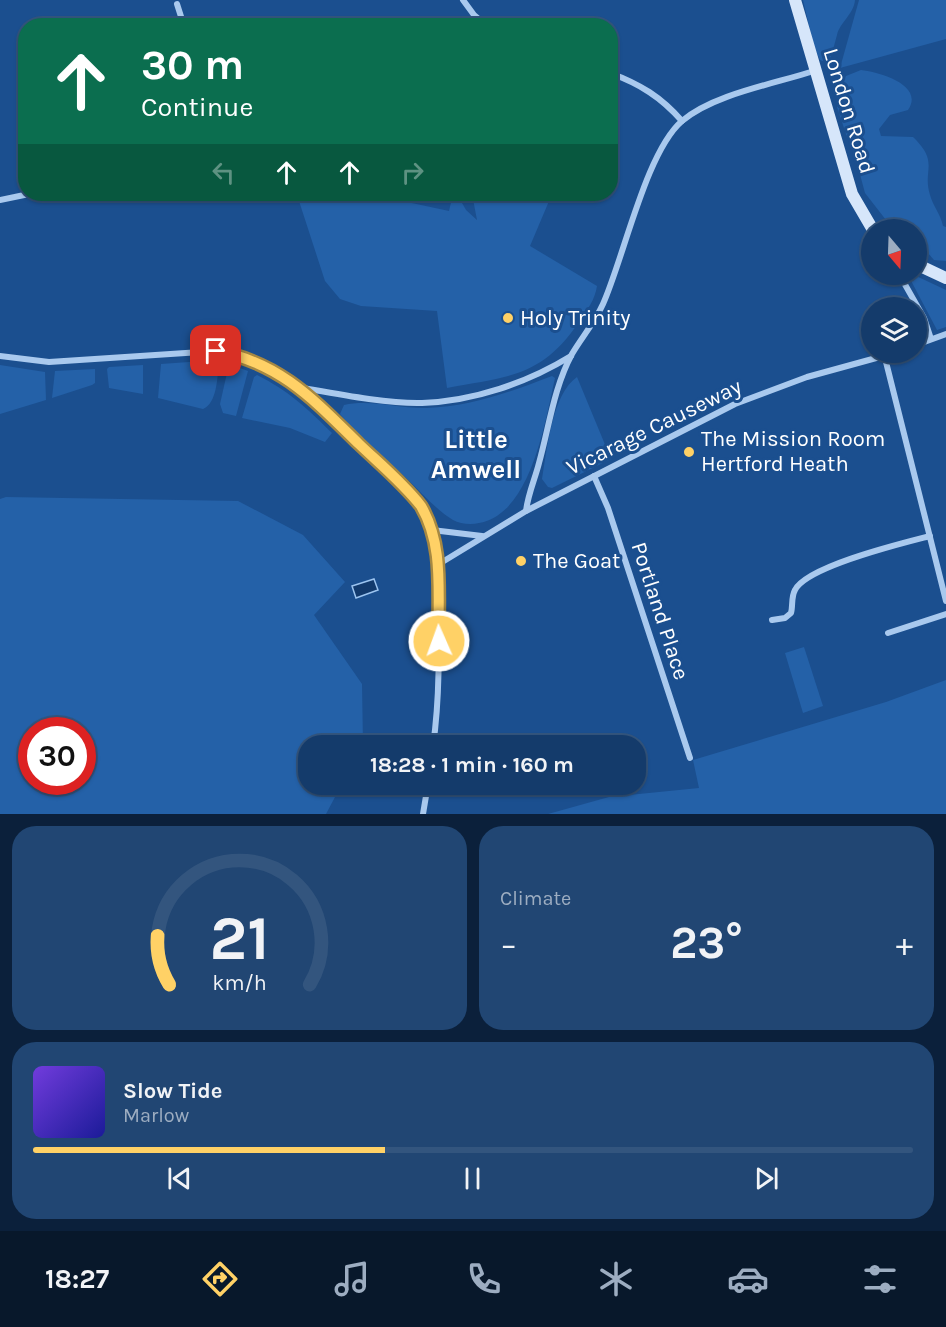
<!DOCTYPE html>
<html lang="en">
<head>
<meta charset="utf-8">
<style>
	body { margin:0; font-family:Karla,sans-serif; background:#214673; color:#f1f3f6; height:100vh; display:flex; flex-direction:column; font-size:22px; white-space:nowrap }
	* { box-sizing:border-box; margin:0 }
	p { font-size:20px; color:#9dadc1 }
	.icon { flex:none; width:33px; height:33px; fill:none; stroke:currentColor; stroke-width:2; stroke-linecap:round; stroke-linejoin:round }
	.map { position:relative; height:814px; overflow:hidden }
	.panel { display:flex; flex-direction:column; gap:12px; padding:12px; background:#0b203b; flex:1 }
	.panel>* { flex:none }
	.banner { position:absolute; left:18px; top:18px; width:600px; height:183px; border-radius:24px; box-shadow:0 2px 4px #0004,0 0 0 2px #33557e; background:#0b6e4f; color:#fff; overflow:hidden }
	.needle { width:39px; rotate:161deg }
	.controls { position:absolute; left:861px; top:219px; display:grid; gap:12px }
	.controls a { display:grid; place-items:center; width:66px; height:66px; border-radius:50%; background:#143b6b; box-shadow:0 2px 4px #0004,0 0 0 2px #33557e; font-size:30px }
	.speed { position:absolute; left:18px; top:717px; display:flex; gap:12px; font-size:30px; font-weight:700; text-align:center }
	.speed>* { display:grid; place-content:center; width:78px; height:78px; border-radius:50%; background:#143b6b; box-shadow:0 2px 4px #0004,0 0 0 2px #33557e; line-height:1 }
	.speed .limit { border:9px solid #d22; background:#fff; color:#111 }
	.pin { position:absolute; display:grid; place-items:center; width:51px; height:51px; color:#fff; margin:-26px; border-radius:12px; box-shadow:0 3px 9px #0006 }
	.me { position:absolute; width:66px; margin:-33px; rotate:358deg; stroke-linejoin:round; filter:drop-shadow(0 0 4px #0008) }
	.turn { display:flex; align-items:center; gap:21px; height:126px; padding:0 24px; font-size:27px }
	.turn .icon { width:78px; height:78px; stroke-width:2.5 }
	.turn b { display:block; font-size:42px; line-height:51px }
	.lanes { display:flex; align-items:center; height:57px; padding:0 24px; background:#0003; justify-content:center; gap:30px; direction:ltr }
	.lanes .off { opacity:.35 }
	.big { font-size:45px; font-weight:700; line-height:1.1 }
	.panel .card { flex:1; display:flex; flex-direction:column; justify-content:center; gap:9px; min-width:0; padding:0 21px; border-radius:24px; background:#214673 }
	.panel .dial { align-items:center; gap:0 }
	.dial svg { height:156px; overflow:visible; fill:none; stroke:#33557e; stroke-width:7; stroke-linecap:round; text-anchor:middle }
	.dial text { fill:#f1f3f6; stroke:none }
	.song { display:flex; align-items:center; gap:18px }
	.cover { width:72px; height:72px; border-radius:9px; background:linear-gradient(135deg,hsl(260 70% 55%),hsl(240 70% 35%)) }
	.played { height:6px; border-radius:3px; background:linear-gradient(90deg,#ffd166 40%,#33557e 40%) }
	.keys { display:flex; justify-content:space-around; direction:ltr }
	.heat { display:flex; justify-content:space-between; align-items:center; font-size:33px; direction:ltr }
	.panel .tiles { flex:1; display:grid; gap:12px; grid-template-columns:1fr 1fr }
	.card:last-child { grid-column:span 2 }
	.trip { position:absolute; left:298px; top:735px; width:348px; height:60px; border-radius:24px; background:#143b6b; box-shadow:0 2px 4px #0004,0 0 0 2px #33557e; font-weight:700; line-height:60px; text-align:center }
	.dock { display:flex; height:96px; justify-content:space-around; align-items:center; background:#08182b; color:#9dadc1 }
	.dock .icon { width:42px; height:42px }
	.dock .on { color:#ffd166 }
	.dock b { font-size:27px; color:#f1f3f6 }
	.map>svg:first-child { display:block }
	.green { fill:#2461a8; fill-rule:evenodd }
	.water { fill:#123a6d; stroke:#9cc4f0; stroke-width:1.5 }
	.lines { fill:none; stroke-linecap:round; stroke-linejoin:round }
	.street { stroke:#a9c9ee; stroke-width:6 }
	.secondary { stroke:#d6e6fa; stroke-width:12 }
	.route-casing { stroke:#a68842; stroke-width:15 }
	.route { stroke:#ffd166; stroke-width:10 }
	.poi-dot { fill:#ffd166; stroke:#1b4f8f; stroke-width:2 }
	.labels { text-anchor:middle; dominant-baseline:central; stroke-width:6; stroke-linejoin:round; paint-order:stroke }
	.street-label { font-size:22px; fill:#fff; stroke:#1b4f8f }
	.poi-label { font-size:22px; fill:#fff; stroke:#1b4f8f; text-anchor:start }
	.quarter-label { font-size:26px; font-weight:bold; fill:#fff; stroke:#1b4f8f }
</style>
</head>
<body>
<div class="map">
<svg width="946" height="814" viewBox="0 0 946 814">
	<rect width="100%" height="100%" fill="#1b4f8f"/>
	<g class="green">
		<path d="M 803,0 L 855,0 C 854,14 840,22 837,35 C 834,45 833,53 828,63 L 820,60 L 814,47 Z"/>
		<polygon points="859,0 946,0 946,39 840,68"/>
		<path d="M 861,70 C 879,72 925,85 908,110 L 890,115 L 879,129 L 881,136 L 913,137 C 940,163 922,169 930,195 C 933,206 941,215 943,226 L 946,227 L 946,261 L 934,260 L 922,246 L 917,245 L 916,230 L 893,229 L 865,193 L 858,167 L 858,157 L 847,137 L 837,107 L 842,81 L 846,76 Z"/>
		<path d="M 333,194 L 409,194 L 407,202 L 449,211 L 453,194 L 457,194 L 466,210 L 477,220 L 472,194 L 552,194 L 530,246 L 597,286 C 595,300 587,310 579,322 C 541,378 508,376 447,388 L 437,311 L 361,306 L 340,299 L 325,281 L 299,201 L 324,199 Z"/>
		<polygon points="908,275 914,275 946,290 946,327 937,330"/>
		<path d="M 203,361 L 219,364 C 217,379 217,403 203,409 L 158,398 L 161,364 Z"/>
		<polygon points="229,364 248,371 236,416 223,413 220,404"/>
		<polygon points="0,365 45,372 46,400 0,414"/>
		<polygon points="143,365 143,394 109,388 107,369 109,367"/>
		<polygon points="95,369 95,383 92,385 52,398 55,371"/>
		<path d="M 257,375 C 289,391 307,408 332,433 L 325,442 L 290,428 L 242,418 L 254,377 Z"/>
		<path d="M 552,376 L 555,378 C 545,422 531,514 479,523 C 471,525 460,524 453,520 C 435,509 420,491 405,477 C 383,457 359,437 340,414 L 344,405 C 371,399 400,409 427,408 C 470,407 513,391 552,376 Z"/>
		<path d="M 577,377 L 611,459 L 552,488 L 548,487 L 542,479 C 547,450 552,394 577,377 Z"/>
		<path d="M 6,497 L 238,501 L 303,535 L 345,582 L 314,615 L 362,684 L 363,745 L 309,746 L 309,784 L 350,785 L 335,797 L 326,814 L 0,814 L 0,499 ZM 32,730 L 82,730 L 82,782 L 32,782 Z"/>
		<polygon points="804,647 823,706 803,713 785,653"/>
		<polygon points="946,680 946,814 548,814 609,797 699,788 693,760 886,702"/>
	</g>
	<polygon class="water" points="374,579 378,590 356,598 352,586"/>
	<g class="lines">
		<g class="street">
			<polyline points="463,0 474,15 487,26"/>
			<polyline points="177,4 184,26"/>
			<path d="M 610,73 C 640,84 661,97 682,121"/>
			<polyline points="0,200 29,194"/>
			<polyline points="899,274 924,318 931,339"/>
			<polyline points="916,345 946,334"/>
			<path d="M 0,356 L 49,362 L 216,351 C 270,360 301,388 339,424 C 364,448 412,485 427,515 C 440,544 437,570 438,600 C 439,649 440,697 433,746"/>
			<polyline points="885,358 946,601"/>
			<path d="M 303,388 C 337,394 389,404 422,403 C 474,401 527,383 571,356"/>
			<polyline points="594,476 608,508 690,758"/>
			<path d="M 526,511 C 528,494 535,479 539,463 C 549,427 554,387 572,354 C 582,337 595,322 603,304 C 624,257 646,152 682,121 C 714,94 774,84 814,71"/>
			<polyline points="432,530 482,536"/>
			<polyline points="439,564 526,511 735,404 807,377 898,352"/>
			<path d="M 772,620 L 785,618 L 791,613 C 793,606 791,597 795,590 C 807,566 903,543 930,536"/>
			<polyline points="888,633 946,614"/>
			<polyline points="423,814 428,784"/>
		</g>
		<g class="secondary">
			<polyline points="795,0 852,194 873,230"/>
			<polyline points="916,264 946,278"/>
		</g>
	</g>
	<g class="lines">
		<g class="route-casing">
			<path id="route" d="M 216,351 C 280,362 315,401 359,444 C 380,464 403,483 421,506 C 445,547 437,595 439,641"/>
		</g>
		<use href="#route" class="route"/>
	</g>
	<g class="poi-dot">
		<circle cx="508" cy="318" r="6"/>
		<circle cx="689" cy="452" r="6"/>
		<circle cx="521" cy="561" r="6"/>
	</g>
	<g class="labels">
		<g class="street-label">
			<text transform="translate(849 111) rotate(73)">London Road</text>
			<text transform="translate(654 427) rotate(-26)">Vicarage Causeway</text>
			<text transform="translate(660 611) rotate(72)">Portland Place</text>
		</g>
		<g class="poi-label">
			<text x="520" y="318">Holy Trinity</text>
			<text x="701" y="439">The Mission Room<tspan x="701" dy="25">Hertford Heath</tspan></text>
			<text x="533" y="561">The Goat</text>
		</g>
		<g class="quarter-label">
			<text x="476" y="439">Little<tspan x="476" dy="30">Amwell</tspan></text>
		</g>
	</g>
</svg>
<div class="controls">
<a><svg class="needle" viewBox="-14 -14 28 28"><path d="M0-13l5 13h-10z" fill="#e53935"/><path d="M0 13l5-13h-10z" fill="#9dadc1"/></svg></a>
<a><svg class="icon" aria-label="layers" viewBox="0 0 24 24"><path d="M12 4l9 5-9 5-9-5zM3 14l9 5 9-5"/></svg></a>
</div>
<div class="speed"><div class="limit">30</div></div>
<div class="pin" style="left:216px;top:351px;background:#d93025"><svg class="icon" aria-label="arrive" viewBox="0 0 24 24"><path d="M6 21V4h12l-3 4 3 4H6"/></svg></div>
<svg class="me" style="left:439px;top:641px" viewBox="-20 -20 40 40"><circle r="17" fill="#ffd166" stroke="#fff" stroke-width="3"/><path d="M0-11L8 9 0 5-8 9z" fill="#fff"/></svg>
<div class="trip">18:28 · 1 min · 160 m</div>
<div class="banner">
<div class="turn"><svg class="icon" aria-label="ahead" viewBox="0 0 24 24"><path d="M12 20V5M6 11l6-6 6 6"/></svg><div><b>30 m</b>Continue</div></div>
<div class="lanes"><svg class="icon off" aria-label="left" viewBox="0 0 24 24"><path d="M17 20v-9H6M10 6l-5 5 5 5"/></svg><svg class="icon" aria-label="ahead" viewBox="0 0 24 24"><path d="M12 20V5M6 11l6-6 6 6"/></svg><svg class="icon" aria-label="ahead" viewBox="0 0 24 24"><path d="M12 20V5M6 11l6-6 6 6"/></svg><svg class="icon off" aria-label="right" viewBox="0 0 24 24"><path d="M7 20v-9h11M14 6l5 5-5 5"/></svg></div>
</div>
</div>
<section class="panel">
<div class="tiles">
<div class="card dial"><svg viewBox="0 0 100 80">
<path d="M14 69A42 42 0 1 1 86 69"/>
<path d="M14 69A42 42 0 0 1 8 44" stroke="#ffd166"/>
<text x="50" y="56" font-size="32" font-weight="700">21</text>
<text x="50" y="72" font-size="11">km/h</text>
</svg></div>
<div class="card"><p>Climate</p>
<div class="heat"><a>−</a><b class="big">23°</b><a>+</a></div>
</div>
<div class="card">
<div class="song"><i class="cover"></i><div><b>Slow Tide</b><p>Marlow</p></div></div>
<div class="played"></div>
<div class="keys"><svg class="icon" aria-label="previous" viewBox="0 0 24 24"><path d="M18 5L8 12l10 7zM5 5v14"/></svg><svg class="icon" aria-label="pause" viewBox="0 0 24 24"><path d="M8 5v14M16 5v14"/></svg><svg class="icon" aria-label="next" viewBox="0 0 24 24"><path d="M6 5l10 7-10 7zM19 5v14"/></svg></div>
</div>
</div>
</section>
<nav class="dock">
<b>18:27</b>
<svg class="icon on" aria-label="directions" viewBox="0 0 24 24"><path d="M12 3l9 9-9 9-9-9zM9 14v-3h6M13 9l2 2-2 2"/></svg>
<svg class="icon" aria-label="music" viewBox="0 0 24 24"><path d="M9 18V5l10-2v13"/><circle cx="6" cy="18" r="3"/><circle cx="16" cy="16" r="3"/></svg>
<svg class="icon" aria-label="phone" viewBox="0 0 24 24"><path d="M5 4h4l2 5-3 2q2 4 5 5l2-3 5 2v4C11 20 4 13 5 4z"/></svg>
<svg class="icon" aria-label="climate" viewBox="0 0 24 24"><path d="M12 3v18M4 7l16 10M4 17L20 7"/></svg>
<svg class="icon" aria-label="car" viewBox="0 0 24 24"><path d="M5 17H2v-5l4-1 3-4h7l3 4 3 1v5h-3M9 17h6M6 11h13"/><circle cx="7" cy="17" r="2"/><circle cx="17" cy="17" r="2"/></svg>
<svg class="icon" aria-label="filters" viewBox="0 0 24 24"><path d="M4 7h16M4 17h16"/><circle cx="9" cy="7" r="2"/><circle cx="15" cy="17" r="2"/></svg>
</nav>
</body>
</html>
